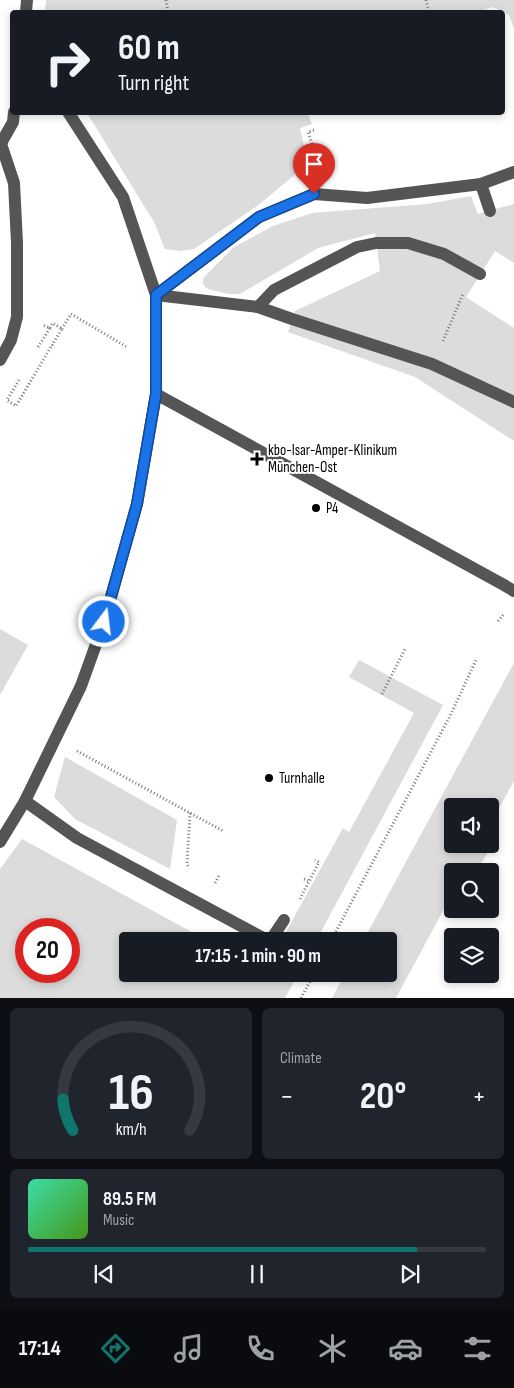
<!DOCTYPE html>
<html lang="en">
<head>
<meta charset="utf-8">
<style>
	body { margin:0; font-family:"Sofia Sans Condensed",sans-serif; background:#20242c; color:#f1f3f6; height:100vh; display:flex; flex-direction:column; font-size:19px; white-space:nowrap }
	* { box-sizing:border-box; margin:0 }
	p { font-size:16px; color:#9ea1a6 }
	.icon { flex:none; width:28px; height:28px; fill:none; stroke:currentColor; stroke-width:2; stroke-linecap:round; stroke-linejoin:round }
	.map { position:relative; height:998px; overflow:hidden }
	.drawer { display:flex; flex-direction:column; gap:10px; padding:10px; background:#0d0f14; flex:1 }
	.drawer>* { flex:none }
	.top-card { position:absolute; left:10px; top:10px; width:495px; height:105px; border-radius:5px; box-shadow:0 2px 8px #0003; background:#171b24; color:#f1f3f6; overflow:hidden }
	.buttons { position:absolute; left:444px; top:798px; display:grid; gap:10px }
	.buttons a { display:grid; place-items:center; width:55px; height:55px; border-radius:5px; background:#171b24; box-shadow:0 2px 8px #0003; font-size:25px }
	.speed { position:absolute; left:15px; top:918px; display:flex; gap:10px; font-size:25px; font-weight:700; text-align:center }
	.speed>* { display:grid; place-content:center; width:65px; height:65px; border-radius:50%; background:#171b24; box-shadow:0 2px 8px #0003; line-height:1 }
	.speed .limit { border:8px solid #d22; background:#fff; color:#111 }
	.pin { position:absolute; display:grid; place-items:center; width:42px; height:42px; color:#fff; margin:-51px -21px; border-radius:50% 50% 50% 0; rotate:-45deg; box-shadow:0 0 5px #0007 }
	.pin .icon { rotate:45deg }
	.me { position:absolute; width:55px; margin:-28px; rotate:15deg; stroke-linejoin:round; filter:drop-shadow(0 0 4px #0008) }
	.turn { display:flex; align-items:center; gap:18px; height:105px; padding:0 25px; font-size:22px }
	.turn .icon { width:65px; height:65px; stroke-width:2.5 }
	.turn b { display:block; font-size:35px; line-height:42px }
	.big { font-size:38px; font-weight:700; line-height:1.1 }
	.drawer .tile { flex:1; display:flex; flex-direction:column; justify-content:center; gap:8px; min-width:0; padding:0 18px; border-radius:8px; background:#20242c }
	.drawer .dial { align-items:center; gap:0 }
	.dial svg { height:130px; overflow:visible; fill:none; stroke:#363941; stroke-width:7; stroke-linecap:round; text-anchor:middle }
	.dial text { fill:#f1f3f6; stroke:none }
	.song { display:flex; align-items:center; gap:15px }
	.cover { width:60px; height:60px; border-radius:8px; background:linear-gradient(135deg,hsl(160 70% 55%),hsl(100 70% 35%)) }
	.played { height:5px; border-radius:2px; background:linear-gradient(90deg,#0f766e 85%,#363941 85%) }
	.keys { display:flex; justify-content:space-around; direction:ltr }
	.heat { display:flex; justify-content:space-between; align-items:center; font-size:28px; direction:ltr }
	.drawer .tiles { flex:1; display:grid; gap:10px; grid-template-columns:1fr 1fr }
	.tile:last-child { grid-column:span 2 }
	.trip { position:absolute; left:119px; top:932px; width:278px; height:50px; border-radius:5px; background:#171b24; box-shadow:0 2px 8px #0003; font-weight:700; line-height:50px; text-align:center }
	.dock { display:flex; height:80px; justify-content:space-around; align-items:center; background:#090b0e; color:#9ea1a6 }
	.dock .icon { width:35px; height:35px }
	.dock .current { color:#0f766e }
	.dock b { font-size:22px; color:#f1f3f6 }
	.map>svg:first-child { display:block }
	.green { fill:#dcdcdc; fill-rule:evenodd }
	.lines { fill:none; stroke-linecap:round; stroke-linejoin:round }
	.path { stroke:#777; stroke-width:3; stroke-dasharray:1 2.5; stroke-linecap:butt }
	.minor { stroke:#555; stroke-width:12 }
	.route-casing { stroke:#114b97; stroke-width:12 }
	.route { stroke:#1a73e8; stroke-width:9 }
	.poi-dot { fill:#000; stroke:#fff; stroke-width:2 }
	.labels { text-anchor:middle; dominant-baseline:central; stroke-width:4; stroke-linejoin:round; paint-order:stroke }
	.poi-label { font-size:15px; fill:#000; stroke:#fff; text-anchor:start }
</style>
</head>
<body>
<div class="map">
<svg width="514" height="998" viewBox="0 0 514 998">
	<rect width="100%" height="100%" fill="#fff"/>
	<g class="green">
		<polygon points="46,0 514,0 514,29 509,15 493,7 477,12 45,12"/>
		<polygon points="87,113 308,113 312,124 300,128 308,164 257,206 194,249 181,251 165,249 154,222"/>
		<path d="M 471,196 L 478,214 L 514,204 L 514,263 L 495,251 L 466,297 L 514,328 L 514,441 L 415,377 L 288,332 L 295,311 L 380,271 L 375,233 L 318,248 L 240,294 L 228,294 L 208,289 C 203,286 201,281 205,276 L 234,247 L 273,226 L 312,213 L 427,204 Z"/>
		<polygon points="0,629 28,645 0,695"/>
		<polygon points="359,660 443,705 316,941 281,941 343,828 349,832 414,713 349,677"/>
		<polygon points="514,663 514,781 490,825 490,806 452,806 452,844 483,844 490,848 477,871 452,871 452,894 396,998 332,998 345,974 388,974 388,941 363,941"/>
		<polygon points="65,757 177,820 170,869 75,819 54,797"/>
		<path d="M 22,839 L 208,941 L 128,941 L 128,974 L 298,974 L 285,998 L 0,998 L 0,869 ZM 26,929 L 69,929 L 69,971 L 26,971 Z"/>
	</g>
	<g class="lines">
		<g class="path">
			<polyline points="166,0 168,12"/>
			<polyline points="426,0 429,12"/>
			<polyline points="313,168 313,147 308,132 314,130"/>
			<polyline points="50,328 53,323 62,329 52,345"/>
			<polyline points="62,329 71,314 127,347"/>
			<polyline points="443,341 463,294"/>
			<polyline points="38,347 50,328 42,325"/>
			<polyline points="19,380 7,400 16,406 52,345 55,347"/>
			<polyline points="498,621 504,614"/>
			<polyline points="382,694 405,649"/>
			<polyline points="77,751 223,831"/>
			<polyline points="188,866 187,864 190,812"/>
			<polyline points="304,879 310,881"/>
			<polyline points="215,883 220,874"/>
			<polyline points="300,899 319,862 315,860"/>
			<polyline points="331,941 451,714 477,658"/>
			<polyline points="301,998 314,974"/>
		</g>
		<g class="minor">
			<polyline points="26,12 27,0"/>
			<polyline points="0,145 13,122 14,112"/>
			<polyline points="481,184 490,211"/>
			<polyline points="156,295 259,217 314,194 367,198 481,184 514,172"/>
			<polyline points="156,295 258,307 292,319 432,364 514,402"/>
			<polyline points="258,307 274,290 357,247 376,243 408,243 444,254 480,274"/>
			<polyline points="0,360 11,340 17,317 17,243 14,183 1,144"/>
			<polyline points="156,394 504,585 514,591"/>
			<polyline points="25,801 77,838 269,941"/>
			<polyline points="0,842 25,801 81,686 104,622 137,504 156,394 156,295 123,197 68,112"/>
			<polyline points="270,941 284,920"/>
		</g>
	</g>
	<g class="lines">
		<g class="route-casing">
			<polyline id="route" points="104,622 137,504 156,394 156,295 259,217 314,194"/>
		</g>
		<use href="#route" class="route"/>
	</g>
	<g class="poi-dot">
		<path d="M254.5 451.5h5v5h5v5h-5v5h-5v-5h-5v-5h5z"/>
		<circle cx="316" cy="508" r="5"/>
		<circle cx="269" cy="778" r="5"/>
	</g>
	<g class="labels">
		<g class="poi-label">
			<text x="268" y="450">kbo-Isar-Amper-Klinikum<tspan x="268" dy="17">München-Ost</tspan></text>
			<text x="326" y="508">P4</text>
			<text x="279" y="778">Turnhalle</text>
		</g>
	</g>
</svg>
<div class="buttons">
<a><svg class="icon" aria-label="sound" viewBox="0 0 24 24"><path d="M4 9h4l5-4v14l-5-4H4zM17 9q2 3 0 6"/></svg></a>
<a><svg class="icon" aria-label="search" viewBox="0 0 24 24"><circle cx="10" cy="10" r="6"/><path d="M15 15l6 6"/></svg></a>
<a><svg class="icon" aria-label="layers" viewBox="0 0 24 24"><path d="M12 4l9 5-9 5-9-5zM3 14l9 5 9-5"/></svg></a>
</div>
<div class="speed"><div class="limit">20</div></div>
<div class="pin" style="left:314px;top:194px;background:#d93025"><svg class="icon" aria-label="arrive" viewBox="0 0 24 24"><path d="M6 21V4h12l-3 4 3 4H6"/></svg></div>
<svg class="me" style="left:104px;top:622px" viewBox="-20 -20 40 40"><circle r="17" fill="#1a73e8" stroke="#fff" stroke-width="3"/><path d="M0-11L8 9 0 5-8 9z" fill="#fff"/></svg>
<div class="trip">17:15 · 1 min · 90 m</div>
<div class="top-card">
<div class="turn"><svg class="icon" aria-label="right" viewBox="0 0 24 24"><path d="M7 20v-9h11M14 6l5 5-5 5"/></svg><div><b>60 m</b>Turn right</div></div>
</div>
</div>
<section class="drawer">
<div class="tiles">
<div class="tile dial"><svg viewBox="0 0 100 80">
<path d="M14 69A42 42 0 1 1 86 69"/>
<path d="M14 69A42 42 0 0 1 8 50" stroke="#0f766e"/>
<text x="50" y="56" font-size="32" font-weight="700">16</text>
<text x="50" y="72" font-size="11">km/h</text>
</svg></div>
<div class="tile"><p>Climate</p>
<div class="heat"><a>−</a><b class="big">20°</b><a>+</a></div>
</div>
<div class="tile">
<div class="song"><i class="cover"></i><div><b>89.5 FM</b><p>Music</p></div></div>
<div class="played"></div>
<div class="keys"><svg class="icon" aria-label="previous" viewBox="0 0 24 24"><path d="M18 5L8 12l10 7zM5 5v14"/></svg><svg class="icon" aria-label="pause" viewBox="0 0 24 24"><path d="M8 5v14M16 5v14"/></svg><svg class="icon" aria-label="next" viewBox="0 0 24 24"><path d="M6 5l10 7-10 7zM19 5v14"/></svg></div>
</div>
</div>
</section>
<nav class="dock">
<b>17:14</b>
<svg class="icon current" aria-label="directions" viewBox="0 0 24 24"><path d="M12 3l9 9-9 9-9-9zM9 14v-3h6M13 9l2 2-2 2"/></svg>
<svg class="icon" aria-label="music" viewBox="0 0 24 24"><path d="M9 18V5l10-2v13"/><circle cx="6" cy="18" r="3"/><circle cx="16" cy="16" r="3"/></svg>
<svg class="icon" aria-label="phone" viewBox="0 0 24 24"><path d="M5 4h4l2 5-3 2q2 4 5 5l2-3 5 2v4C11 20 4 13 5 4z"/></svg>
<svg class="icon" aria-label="climate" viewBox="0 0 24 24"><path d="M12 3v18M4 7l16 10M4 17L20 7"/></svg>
<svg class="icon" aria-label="car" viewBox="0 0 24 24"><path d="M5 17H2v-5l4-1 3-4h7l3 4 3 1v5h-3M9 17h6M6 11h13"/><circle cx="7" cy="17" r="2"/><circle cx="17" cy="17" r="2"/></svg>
<svg class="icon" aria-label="filters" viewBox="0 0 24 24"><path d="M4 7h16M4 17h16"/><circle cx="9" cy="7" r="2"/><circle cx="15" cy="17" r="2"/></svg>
</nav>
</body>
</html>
